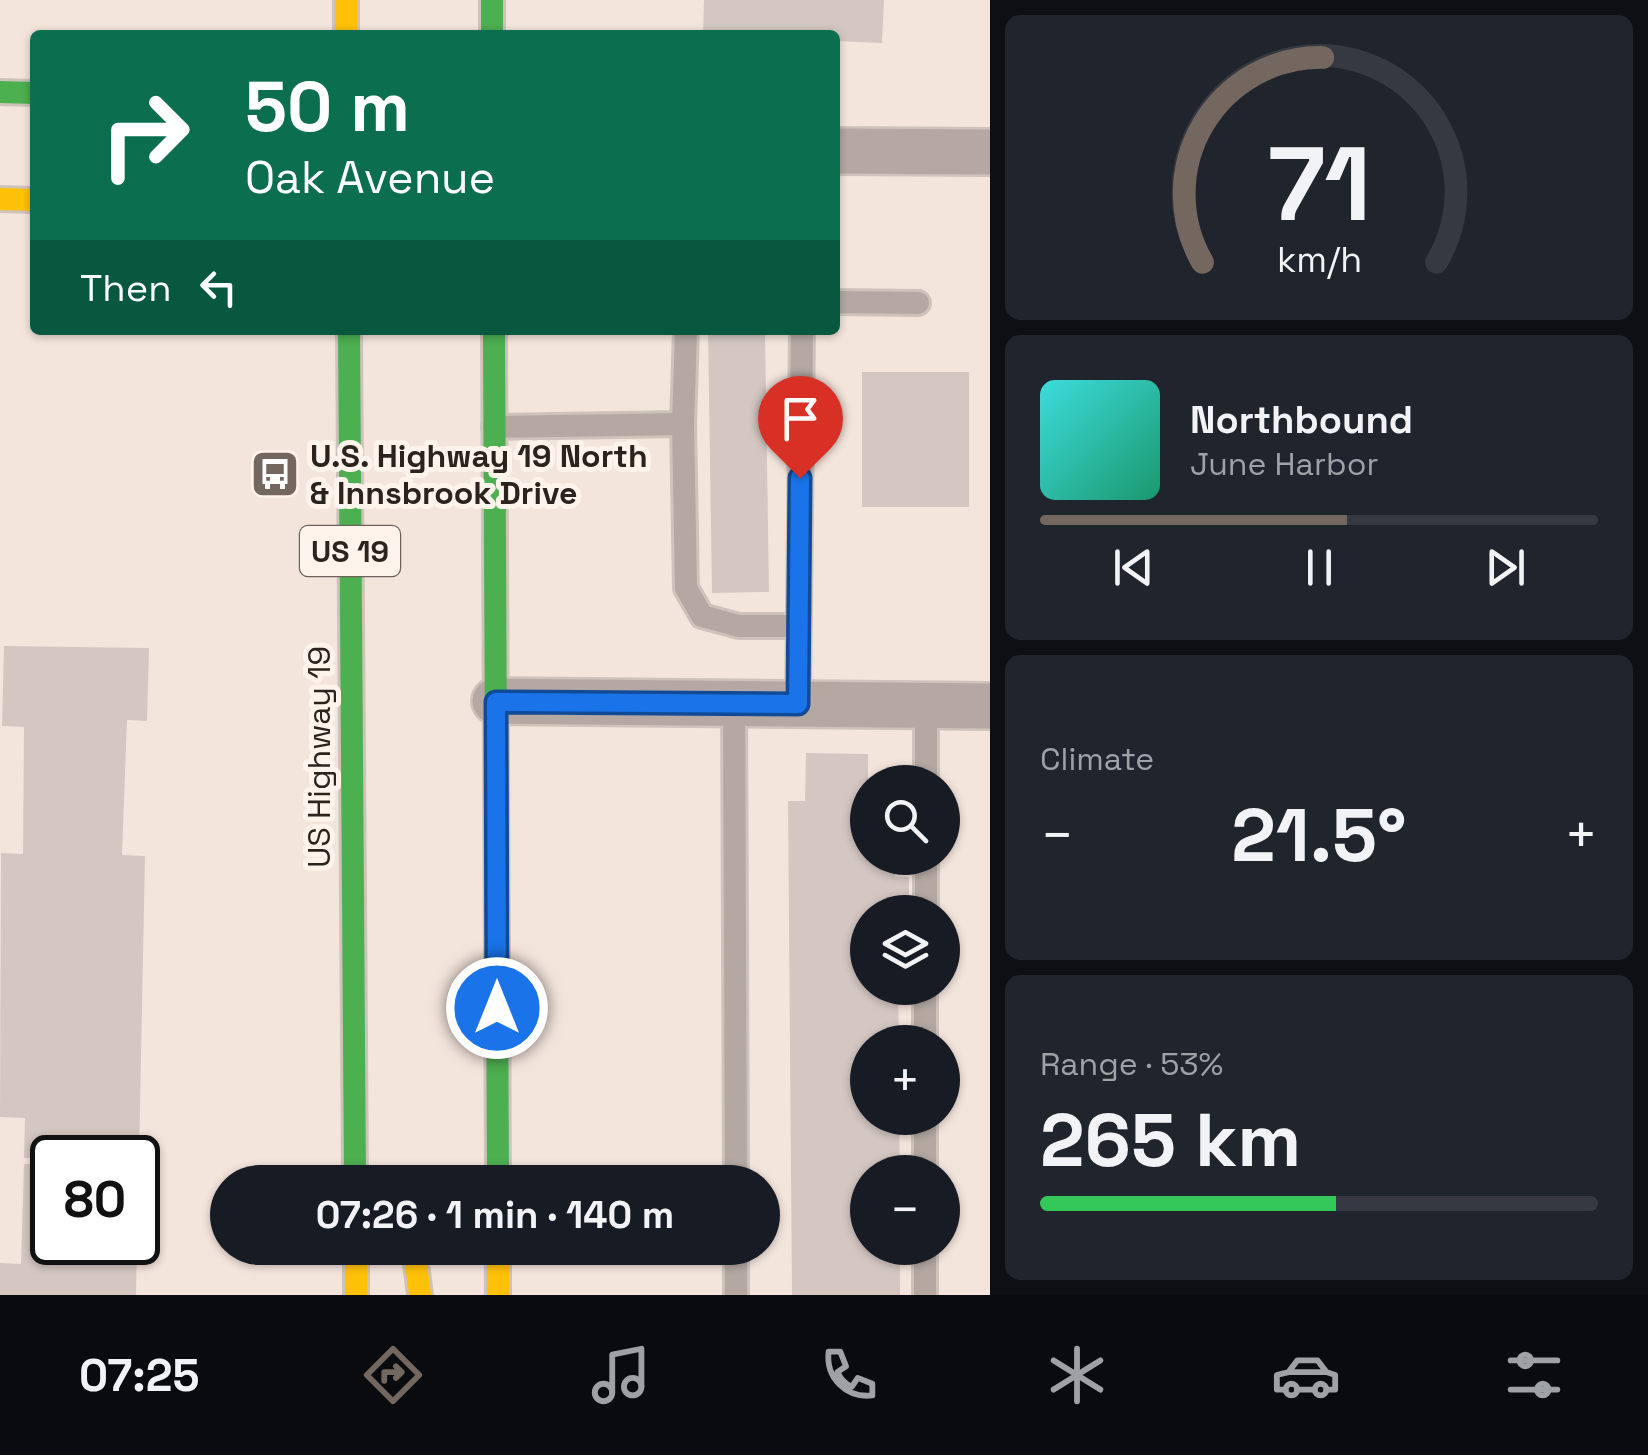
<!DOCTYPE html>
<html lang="en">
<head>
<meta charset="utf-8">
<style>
	body { margin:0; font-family:"Space Grotesk",sans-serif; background:#20242c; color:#f1f3f6; height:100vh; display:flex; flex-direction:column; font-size:38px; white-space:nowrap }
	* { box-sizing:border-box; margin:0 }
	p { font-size:32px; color:#9ea1a6 }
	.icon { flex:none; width:55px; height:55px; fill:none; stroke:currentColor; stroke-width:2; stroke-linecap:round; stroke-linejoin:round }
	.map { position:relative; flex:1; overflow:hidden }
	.details { display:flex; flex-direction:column; gap:15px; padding:15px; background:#0d0f14; width:658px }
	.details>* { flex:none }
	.top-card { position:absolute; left:30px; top:30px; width:810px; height:305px; border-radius:10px; box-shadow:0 2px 8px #0004; background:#0b6e4f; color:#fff; overflow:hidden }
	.tools { position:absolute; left:850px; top:765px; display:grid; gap:20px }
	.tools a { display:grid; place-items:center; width:110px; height:110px; border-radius:50%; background:#171b24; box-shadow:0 2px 8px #0004; font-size:50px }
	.speed { position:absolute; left:30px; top:1135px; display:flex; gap:20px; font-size:50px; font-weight:700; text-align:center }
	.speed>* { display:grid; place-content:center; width:130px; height:130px; border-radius:50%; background:#171b24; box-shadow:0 2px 8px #0004; line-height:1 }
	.speed .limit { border:5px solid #111; border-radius:15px; background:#fff; color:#111 }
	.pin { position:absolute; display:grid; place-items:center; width:85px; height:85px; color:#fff; margin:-102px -42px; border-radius:50% 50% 50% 0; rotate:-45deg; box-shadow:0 0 10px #0007 }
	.pin .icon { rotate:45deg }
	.me { position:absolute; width:110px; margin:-55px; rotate:0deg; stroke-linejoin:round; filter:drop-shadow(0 0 8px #0008) }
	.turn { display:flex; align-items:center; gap:35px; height:210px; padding:0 50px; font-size:45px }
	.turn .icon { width:130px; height:130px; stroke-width:2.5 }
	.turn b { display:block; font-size:70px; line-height:85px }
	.then { display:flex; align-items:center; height:95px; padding:0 50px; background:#0003; gap:20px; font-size:38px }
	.big { font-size:75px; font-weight:600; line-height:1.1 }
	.details .card { flex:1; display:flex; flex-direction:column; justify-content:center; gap:15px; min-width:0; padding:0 35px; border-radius:15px; background:#20242c }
	.details .dial { align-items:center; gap:0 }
	.dial svg { height:260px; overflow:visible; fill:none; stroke:#363941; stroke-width:7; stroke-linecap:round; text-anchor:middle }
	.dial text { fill:#f1f3f6; stroke:none }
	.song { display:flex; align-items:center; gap:30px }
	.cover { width:120px; height:120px; border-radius:15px; background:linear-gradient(135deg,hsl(180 70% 55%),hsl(160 70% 35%)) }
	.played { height:10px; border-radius:5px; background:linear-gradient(90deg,#736760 55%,#363941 55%) }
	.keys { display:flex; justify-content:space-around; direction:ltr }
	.heat { display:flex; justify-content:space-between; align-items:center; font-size:55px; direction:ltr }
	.charge { height:15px; border-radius:8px; background:linear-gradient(90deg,#34c759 53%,#363941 0) }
	.trip { position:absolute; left:210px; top:1165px; width:570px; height:100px; border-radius:50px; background:#171b24; box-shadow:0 2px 8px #0004; font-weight:600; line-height:100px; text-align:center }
	.menu { display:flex; height:160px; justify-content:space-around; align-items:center; background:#090b0e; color:#9ea1a6 }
	.menu .icon { width:70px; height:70px }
	.menu .selected { color:#736760 }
	.menu b { font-size:45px; color:#f1f3f6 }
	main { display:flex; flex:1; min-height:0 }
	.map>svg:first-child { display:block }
	.building { fill:#d4c7c2 }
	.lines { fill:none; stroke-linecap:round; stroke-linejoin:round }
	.lane-casing { stroke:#cec3bb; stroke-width:28 }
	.street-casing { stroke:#cec3bb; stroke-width:50 }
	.fast-casing { stroke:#cec3bb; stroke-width:28 }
	.slow-casing { stroke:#cec3bb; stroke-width:28 }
	.lane { stroke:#b5a8a3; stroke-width:22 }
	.street { stroke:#b5a8a3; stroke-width:45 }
	.fast { stroke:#4caf50; stroke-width:22 }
	.slow { stroke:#ffc107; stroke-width:22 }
	.route-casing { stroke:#114b97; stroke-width:25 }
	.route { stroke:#1a73e8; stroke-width:18 }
	.labels { text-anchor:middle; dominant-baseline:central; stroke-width:10; stroke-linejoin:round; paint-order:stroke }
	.shield { fill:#fff4ec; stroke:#6c625b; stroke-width:2.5 }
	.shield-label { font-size:30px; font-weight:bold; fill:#2d231d }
	.poi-label { font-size:32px; font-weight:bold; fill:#2d231d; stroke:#fff4ec; text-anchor:start }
	.street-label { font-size:32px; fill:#2d231d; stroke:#fff4ec }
</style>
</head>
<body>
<main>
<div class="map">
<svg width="991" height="1295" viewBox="0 0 991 1295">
	<rect width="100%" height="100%" fill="#f4e5dc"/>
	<g class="building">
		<polygon points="704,0 884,0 882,43 835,41 835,35 703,35"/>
		<polygon points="708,330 765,330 769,592 712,593"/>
		<rect x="862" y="372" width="107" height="135"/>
		<polygon points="4,646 149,648 147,721 127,720 122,855 145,856 139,1158 24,1158 25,1118 0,1117 1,853 23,854 24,727 2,726"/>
		<polygon points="806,753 868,754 868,858 895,858 895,876 909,877 909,912 868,912 868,988 898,988 899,1042 868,1042 868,1118 899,1118 900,1172 868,1172 868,1248 900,1248 900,1295 792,1295 788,801 805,801"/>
		<polygon points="24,1164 52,1164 52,1242 137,1242 136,1295 0,1295 0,1263 21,1264"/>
	</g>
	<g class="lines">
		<g class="lane-casing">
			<g id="lane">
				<polyline points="835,302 918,303"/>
				<polyline points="683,424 686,588 702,616 739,626 798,626"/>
				<polyline points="494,427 683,424 686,330"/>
				<polyline points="734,703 736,1182"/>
				<polyline points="798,704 802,330"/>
				<polyline points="926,782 926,705"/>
				<polyline points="926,912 926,858"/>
				<polyline points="925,1042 925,988"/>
				<polyline points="925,1172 925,1118"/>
				<polyline points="736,1248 736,1295"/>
				<polyline points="925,1295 925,1248"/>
			</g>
		</g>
		<g class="street-casing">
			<g id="street">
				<polyline points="835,151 991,152"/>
				<polyline points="495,701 991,706"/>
			</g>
		</g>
		<g class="fast-casing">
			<g id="fast">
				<polyline points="492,0 492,35"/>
				<polyline points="0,92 35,93"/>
				<polyline points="349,330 355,1182"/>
				<polyline points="494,330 498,1182"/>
			</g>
		</g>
		<g class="slow-casing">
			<g id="slow">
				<polyline points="346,0 346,35"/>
				<polyline points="0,199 35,200"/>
				<polyline points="356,1248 356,1295"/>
				<polyline points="414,1248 420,1295"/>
				<polyline points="498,1248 498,1295"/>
			</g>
		</g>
		<use href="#lane" class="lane"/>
		<use href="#street" class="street"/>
		<use href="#fast" class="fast"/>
		<use href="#slow" class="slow"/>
	</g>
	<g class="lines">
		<g class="route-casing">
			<polyline id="route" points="497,1008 496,702 798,704 800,478"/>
		</g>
		<use href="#route" class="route"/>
	</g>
	<defs>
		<g id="bus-square" transform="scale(2.5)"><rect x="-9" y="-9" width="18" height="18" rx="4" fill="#736760" stroke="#fff4ec"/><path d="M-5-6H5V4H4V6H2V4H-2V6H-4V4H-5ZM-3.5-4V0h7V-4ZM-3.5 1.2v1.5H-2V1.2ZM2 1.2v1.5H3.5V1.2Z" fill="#fff"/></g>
	</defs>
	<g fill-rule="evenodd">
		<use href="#bus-square" x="275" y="474"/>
	</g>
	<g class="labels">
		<rect class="shield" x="300" y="526" width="100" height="50" rx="8"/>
		<g class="shield-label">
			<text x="350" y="551">US 19</text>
		</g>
		<g class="poi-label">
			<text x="310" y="456">U.S. Highway 19 North<tspan x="310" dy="37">&amp; Innsbrook Drive</tspan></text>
		</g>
		<g class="street-label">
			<text transform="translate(319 757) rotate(-90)">US Highway 19</text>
		</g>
	</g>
</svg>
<div class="tools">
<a><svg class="icon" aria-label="search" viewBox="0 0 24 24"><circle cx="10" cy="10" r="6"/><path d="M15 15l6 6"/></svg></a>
<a><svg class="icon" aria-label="layers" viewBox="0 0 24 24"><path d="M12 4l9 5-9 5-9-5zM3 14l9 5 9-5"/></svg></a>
<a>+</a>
<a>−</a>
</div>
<div class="speed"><div class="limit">80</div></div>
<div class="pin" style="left:800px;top:478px;background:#d93025"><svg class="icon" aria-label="arrive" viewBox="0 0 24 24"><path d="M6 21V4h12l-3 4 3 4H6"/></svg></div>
<svg class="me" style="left:497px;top:1008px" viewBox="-20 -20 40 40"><circle r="17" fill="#1a73e8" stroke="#fff" stroke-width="3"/><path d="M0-11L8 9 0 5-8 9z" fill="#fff"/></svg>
<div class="trip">07:26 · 1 min · 140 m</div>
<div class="top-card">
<div class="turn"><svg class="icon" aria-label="right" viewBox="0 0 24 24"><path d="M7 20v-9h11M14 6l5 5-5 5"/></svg><div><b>50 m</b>Oak Avenue</div></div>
<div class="then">Then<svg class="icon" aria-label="left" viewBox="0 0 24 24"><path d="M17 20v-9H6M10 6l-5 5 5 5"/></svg></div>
</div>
</div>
<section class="details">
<div class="card dial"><svg viewBox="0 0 100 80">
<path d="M14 69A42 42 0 1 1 86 69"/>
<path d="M14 69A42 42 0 0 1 51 6" stroke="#736760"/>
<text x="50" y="56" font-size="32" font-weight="700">71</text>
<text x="50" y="72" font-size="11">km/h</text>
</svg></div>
<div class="card">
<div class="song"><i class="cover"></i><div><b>Northbound</b><p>June Harbor</p></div></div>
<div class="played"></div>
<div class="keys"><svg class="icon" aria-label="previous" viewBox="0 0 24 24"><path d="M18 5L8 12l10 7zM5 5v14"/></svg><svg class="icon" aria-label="pause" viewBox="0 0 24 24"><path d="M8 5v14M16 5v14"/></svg><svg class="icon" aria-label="next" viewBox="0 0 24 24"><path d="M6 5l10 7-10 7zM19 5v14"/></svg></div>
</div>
<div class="card"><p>Climate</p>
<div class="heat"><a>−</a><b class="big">21.5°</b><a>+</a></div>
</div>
<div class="card"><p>Range · 53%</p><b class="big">265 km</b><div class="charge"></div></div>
</section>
</main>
<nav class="menu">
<b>07:25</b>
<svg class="icon selected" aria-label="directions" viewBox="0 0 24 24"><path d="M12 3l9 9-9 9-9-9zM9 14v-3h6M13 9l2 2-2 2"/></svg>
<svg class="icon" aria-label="music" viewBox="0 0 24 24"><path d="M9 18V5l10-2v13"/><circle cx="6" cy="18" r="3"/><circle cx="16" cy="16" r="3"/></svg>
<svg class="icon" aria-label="phone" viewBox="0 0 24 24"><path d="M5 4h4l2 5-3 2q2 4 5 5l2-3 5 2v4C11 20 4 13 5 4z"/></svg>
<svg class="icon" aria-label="climate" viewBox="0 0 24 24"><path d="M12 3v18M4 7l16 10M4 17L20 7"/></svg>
<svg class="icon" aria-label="car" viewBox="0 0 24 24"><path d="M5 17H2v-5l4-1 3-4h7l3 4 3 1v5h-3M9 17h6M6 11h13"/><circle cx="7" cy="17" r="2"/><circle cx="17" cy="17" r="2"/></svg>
<svg class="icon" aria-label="filters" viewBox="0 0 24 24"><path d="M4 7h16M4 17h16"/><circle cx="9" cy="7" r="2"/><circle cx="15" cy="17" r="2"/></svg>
</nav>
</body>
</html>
